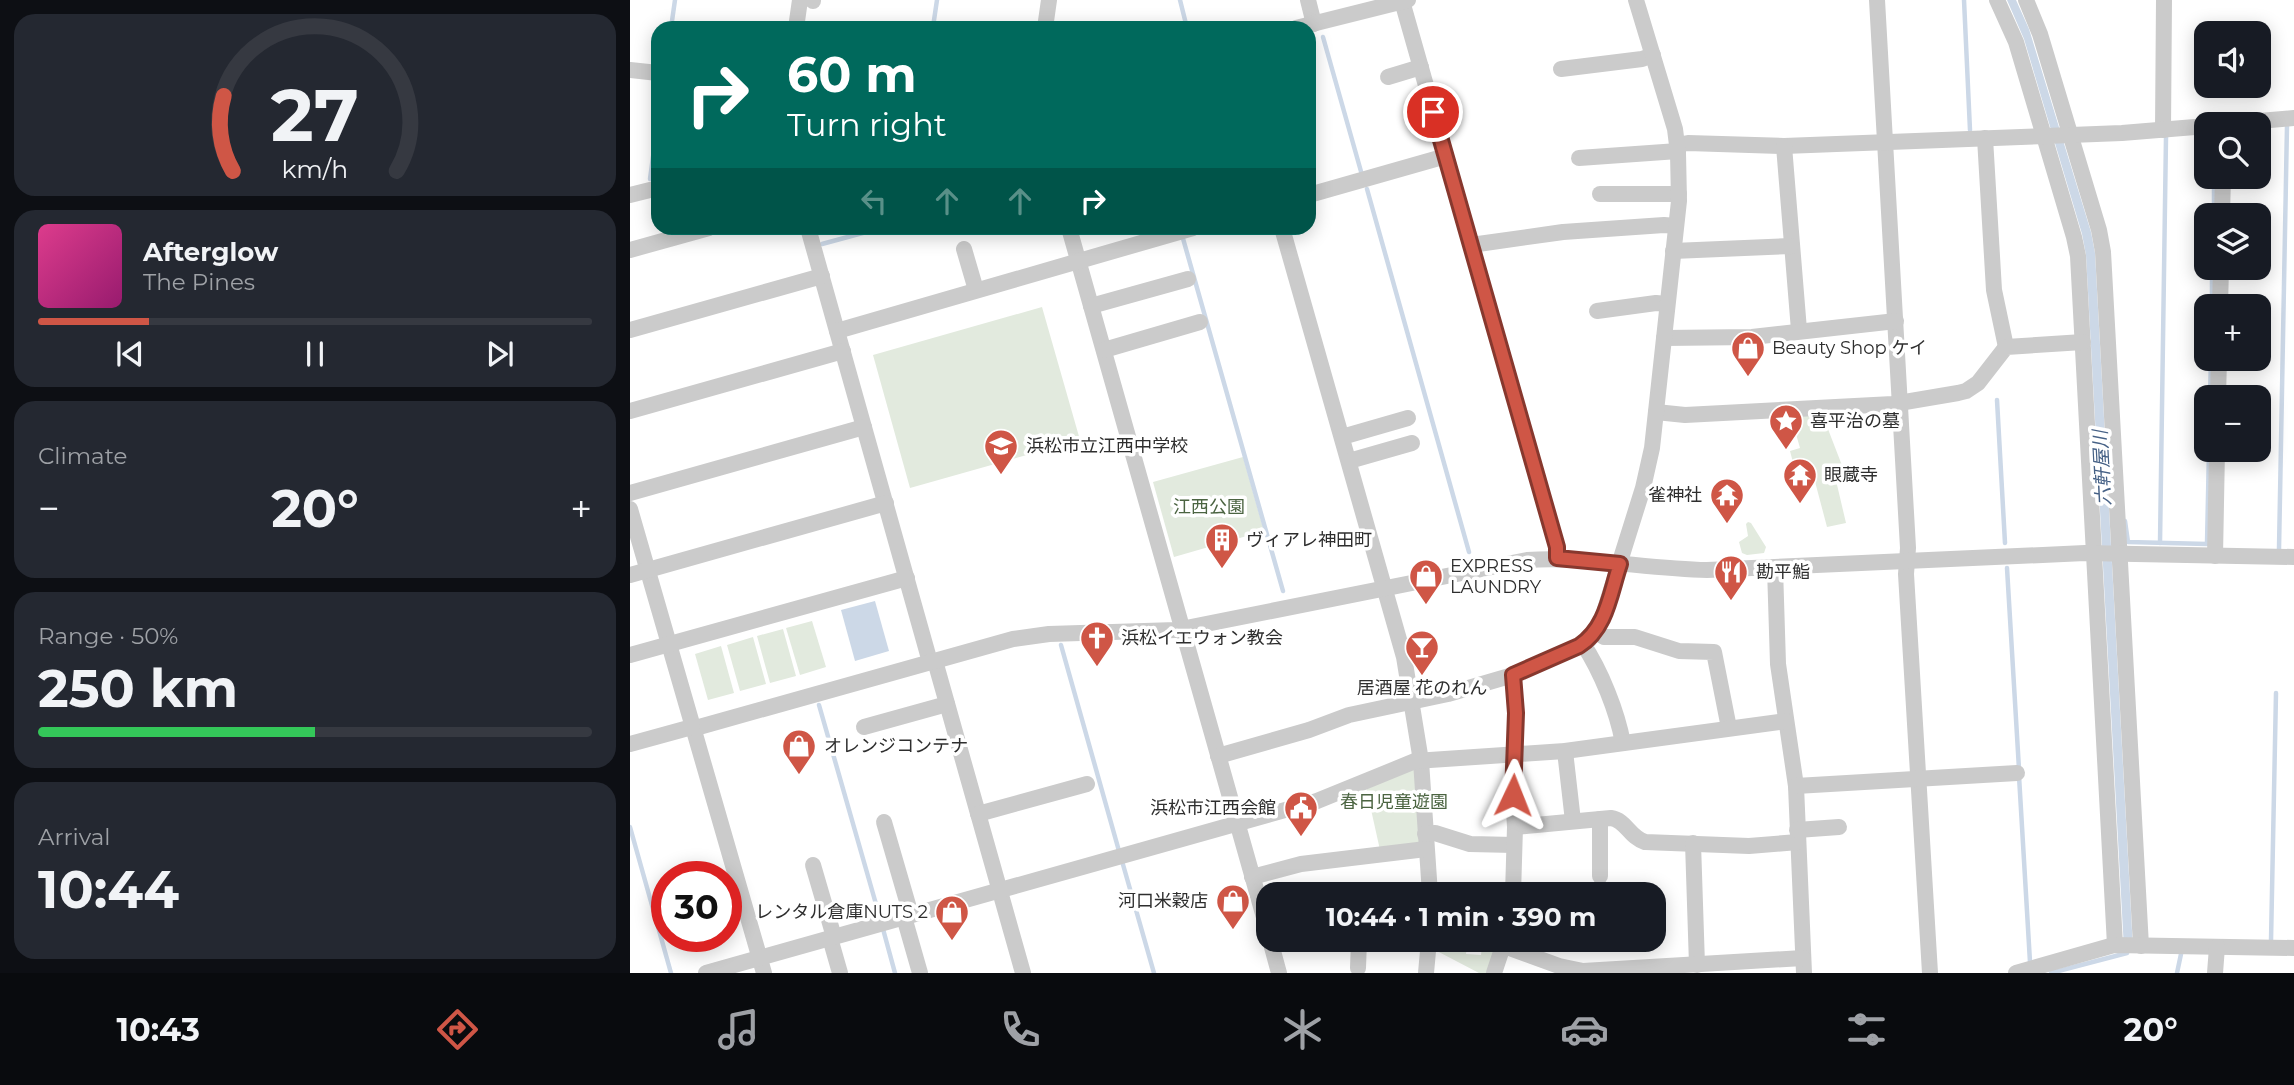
<!DOCTYPE html>
<html lang="en">
<head>
<meta charset="utf-8">
<style>
	body { margin:0; font-family:Montserrat,"Noto Sans JP",sans-serif; background:#242831; color:#f1f3f6; height:100vh; display:flex; flex-direction:column; font-size:26px; white-space:nowrap }
	* { box-sizing:border-box; margin:0 }
	p { font-size:23px; color:#9ea1a6 }
	.icon { flex:none; width:38px; height:38px; fill:none; stroke:currentColor; stroke-width:2; stroke-linecap:round; stroke-linejoin:round }
	.map { position:relative; flex:1; overflow:hidden }
	.drawer { display:flex; flex-direction:column; gap:14px; padding:14px; background:#0d0f14; width:630px }
	.drawer>* { flex:none }
	.hud { position:absolute; left:21px; top:21px; width:665px; height:214px; border-radius:21px; box-shadow:0 4px 18px #0003; background:#00695c; color:#fff; overflow:hidden }
	.controls { position:absolute; left:1564px; top:21px; display:grid; gap:14px }
	.controls a { display:grid; place-items:center; width:77px; height:77px; border-radius:14px; background:#171b24; box-shadow:0 4px 18px #0003; font-size:35px }
	.speed { position:absolute; left:21px; top:861px; display:flex; gap:14px; font-size:35px; font-weight:700; text-align:center }
	.speed>* { display:grid; place-content:center; width:91px; height:91px; border-radius:50%; background:#171b24; box-shadow:0 4px 18px #0003; line-height:1 }
	.speed .limit { border:10px solid #d22; background:#fff; color:#111 }
	.pin { position:absolute; display:grid; place-items:center; width:60px; height:60px; color:#fff; margin:-30px; border:4px solid #fff; border-radius:50%; box-shadow:0 2px 7px #0007 }
	.me { position:absolute; width:77px; margin:-38px; rotate:2deg; stroke-linejoin:round; filter:drop-shadow(0 0 5px #0008) }
	.turn { display:flex; align-items:center; gap:24px; height:147px; padding:0 21px; font-size:32px }
	.turn .icon { width:91px; height:91px; stroke-width:2.5 }
	.turn b { display:block; font-size:49px; line-height:60px }
	.lanes { display:flex; align-items:center; height:66px; padding:0 21px; background:#0003; justify-content:center; gap:35px; direction:ltr }
	.lanes .off { opacity:.35 }
	.big { font-size:52px; font-weight:700; line-height:1.1 }
	.drawer .card { flex:1; display:flex; flex-direction:column; justify-content:center; gap:10px; min-width:0; padding:0 24px; border-radius:21px; background:#242831 }
	.drawer .dial { align-items:center; gap:0 }
	.dial svg { height:182px; overflow:visible; fill:none; stroke:#363941; stroke-width:7; stroke-linecap:round; text-anchor:middle }
	.dial text { fill:#f1f3f6; stroke:none }
	.song { display:flex; align-items:center; gap:21px }
	.cover { width:84px; height:84px; border-radius:10px; background:linear-gradient(135deg,hsl(330 70% 55%),hsl(320 70% 35%)) }
	.played { height:7px; border-radius:4px; background:linear-gradient(90deg,#cf5646 20%,#363941 20%) }
	.keys { display:flex; justify-content:space-around; direction:ltr }
	.heat { display:flex; justify-content:space-between; align-items:center; font-size:38px; direction:ltr }
	.charge { height:10px; border-radius:5px; background:linear-gradient(90deg,#34c759 50%,#363941 0) }
	.trip { position:absolute; left:626px; top:882px; width:410px; height:70px; border-radius:21px; background:#171b24; box-shadow:0 4px 18px #0003; font-weight:700; line-height:70px; text-align:center }
	.tabs { display:flex; height:112px; justify-content:space-around; align-items:center; background:#090b0e; color:#9ea1a6 }
	.tabs .icon { width:49px; height:49px }
	.tabs .active { color:#cf5646 }
	.tabs b { font-size:32px; color:#f1f3f6 }
	main { display:flex; flex:1; min-height:0 }
	.map>svg:first-child { display:block }
	.green { fill:#e2eade }
	.water { fill:#ccd8e7 }
	.lines { fill:none; stroke-linecap:round; stroke-linejoin:round }
	.stream { stroke:#ccd8e7; stroke-width:4.5 }
	.minor { stroke:#cbcbcb; stroke-width:16 }
	.route-casing { stroke:#87382e; stroke-width:18 }
	.route { stroke:#cf5646; stroke-width:12 }
	.labels { text-anchor:middle; dominant-baseline:central; stroke-width:7; stroke-linejoin:round; paint-order:stroke }
	.poi-label { font-size:18px; fill:#2e2e2e; stroke:#fff; text-anchor:start }
	.park-label { font-size:18px; fill:#4b6441; stroke:#fff }
	.water-label { font-size:19px; font-style:italic; fill:#466186; stroke:#fff }
</style>
</head>
<body>
<main>
<section class="drawer">
<div class="card dial"><svg viewBox="0 0 100 80">
<path d="M14 69A42 42 0 1 1 86 69"/>
<path d="M14 69A42 42 0 0 1 10 36" stroke="#cf5646"/>
<text x="50" y="56" font-size="32" font-weight="700">27</text>
<text x="50" y="72" font-size="11">km/h</text>
</svg></div>
<div class="card">
<div class="song"><i class="cover"></i><div><b>Afterglow</b><p>The Pines</p></div></div>
<div class="played"></div>
<div class="keys"><svg class="icon" aria-label="previous" viewBox="0 0 24 24"><path d="M18 5L8 12l10 7zM5 5v14"/></svg><svg class="icon" aria-label="pause" viewBox="0 0 24 24"><path d="M8 5v14M16 5v14"/></svg><svg class="icon" aria-label="next" viewBox="0 0 24 24"><path d="M6 5l10 7-10 7zM19 5v14"/></svg></div>
</div>
<div class="card"><p>Climate</p>
<div class="heat"><a>−</a><b class="big">20°</b><a>+</a></div>
</div>
<div class="card"><p>Range · 50%</p><b class="big">250 km</b><div class="charge"></div></div>
<div class="card"><p>Arrival</p><b class="big">10:44</b></div>
</section>
<div class="map">
<svg width="1664" height="973" viewBox="0 0 1664 973">
	<rect width="100%" height="100%" fill="#fff"/>
	<g class="green">
		<polygon points="412,307 450,440 280,488 243,355"/>
		<polygon points="1191,411 1213,468 1204,472 1216,523 1197,527 1183,474 1167,478 1160,451 1170,448 1160,413"/>
		<polygon points="613,457 634,531 544,557 523,482"/>
		<polygon points="1118,522 1121,523 1136,547 1134,553 1117,555 1112,553 1109,542 1118,536 1116,524"/>
		<polygon points="182,621 196,667 170,675 156,628"/>
		<polygon points="153,629 166,676 140,683 127,636"/>
		<polygon points="123,637 136,684 110,691 97,645"/>
		<polygon points="91,646 104,693 78,700 65,654"/>
		<polygon points="783,768 787,770 790,842 750,850 736,787"/>
		<polygon points="806,940 829,940 832,945 837,945 836,954 851,955 852,946 857,946 859,940 870,940 858,973 849,973 805,950"/>
	</g>
	<g class="water">
		<polygon points="1377,0 1386,0 1399,29 1461,232 1465,253 1503,949 1494,949 1456,255 1452,234 1394,39"/>
		<polygon points="245,601 259,651 225,661 211,610"/>
	</g>
	<g class="lines">
		<g class="stream">
			<polyline points="550,0 557,28"/>
			<polyline points="1334,0 1340,130"/>
			<polyline points="303,27 307,0"/>
			<polyline points="41,28 45,0"/>
			<polyline points="693,37 732,175"/>
			<polyline points="20,179 28,120"/>
			<polyline points="737,189 839,552"/>
			<polyline points="1584,215 1584,177"/>
			<polyline points="552,235 653,591"/>
			<polyline points="192,244 251,228"/>
			<polyline points="1582,306 1582,272"/>
			<polyline points="1580,397 1581,359"/>
			<polyline points="1367,400 1375,543"/>
			<polyline points="1495,521 1498,542 1577,544 1579,450"/>
			<polyline points="1530,543 1536,137"/>
			<polyline points="1649,549 1657,126"/>
			<polyline points="1377,568 1389,769"/>
			<polyline points="431,645 489,851"/>
			<polyline points="189,705 250,918"/>
			<polyline points="1389,776 1400,962"/>
			<polyline points="0,827 41,973"/>
			<polyline points="492,861 524,973"/>
			<polyline points="253,929 265,973"/>
			<polyline points="1641,941 1646,693"/>
			<polyline points="1421,973 1497,953"/>
			<polyline points="1547,973 1551,954"/>
		</g>
		<g class="minor">
			<polyline points="678,0 684,24"/>
			<polyline points="1247,0 1278,548 1276,574 1300,973"/>
			<polyline points="1367,0 1386,42 1444,237 1448,256 1485,945"/>
			<polyline points="1396,0 1410,34 1469,230 1473,252 1511,946"/>
			<polyline points="183,1 183,0"/>
			<polyline points="772,1 927,547 927,558"/>
			<polyline points="166,28 170,0"/>
			<polyline points="415,28 419,0"/>
			<polyline points="666,28 778,0"/>
			<polyline points="931,69 1012,59 1023,55"/>
			<polyline points="0,70 28,73"/>
			<polyline points="758,77 791,67"/>
			<polyline points="1594,124 1664,118"/>
			<polyline points="1533,130 1534,0"/>
			<polyline points="1355,138 1364,290 1376,347"/>
			<polyline points="1047,145 1058,143 1154,146 1492,133 1577,126"/>
			<polyline points="1154,146 1169,330"/>
			<polyline points="949,158 1048,151"/>
			<polyline points="970,194 1049,194"/>
			<polyline points="0,195 28,188"/>
			<polyline points="679,195 816,156"/>
			<polyline points="1592,215 1593,177"/>
			<polyline points="178,228 300,662"/>
			<polyline points="439,228 639,935"/>
			<polyline points="652,228 774,657 791,761 800,894"/>
			<polyline points="841,245 933,232 1034,225 1046,226"/>
			<polyline points="334,249 346,290"/>
			<polyline points="0,250 79,228"/>
			<polyline points="1043,251 1161,246"/>
			<polyline points="461,306 558,279"/>
			<polyline points="1590,306 1591,268"/>
			<polyline points="967,311 1026,303 1037,304"/>
			<polyline points="0,330 192,276"/>
			<polyline points="207,331 563,228"/>
			<polyline points="1034,338 1122,337 1266,321"/>
			<polyline points="474,350 570,322"/>
			<polyline points="1588,397 1589,359"/>
			<polyline points="0,411 213,351"/>
			<polyline points="1026,412 1055,415 1263,404 1328,393 1336,391 1348,383 1376,347 1453,342"/>
			<polyline points="712,437 778,418"/>
			<polyline points="719,461 782,443"/>
			<polyline points="0,493 234,427"/>
			<polyline points="0,509 134,973"/>
			<polyline points="1585,556 1587,450"/>
			<polyline points="1145,568 1148,664 1166,786 1174,973"/>
			<polyline points="0,575 256,503"/>
			<polyline points="966,632 974,637 1005,637 1049,651 1084,652 1099,728"/>
			<path d="M 953,644 C 971,671 987,711 993,743"/>
			<polyline points="0,655 277,578"/>
			<polyline points="305,661 393,973"/>
			<polyline points="234,727 317,704"/>
			<path d="M 62,729 L 383,639 L 419,634 L 546,630 L 897,560 C 957,556 1017,569 1077,570 L 1455,553 L 1664,557"/>
			<polyline points="0,744 62,727"/>
			<polyline points="935,751 943,821"/>
			<polyline points="588,756 679,730 719,715 818,694 883,675 949,646 959,640 971,622 1013,488 1022,448 1049,201 1048,153 1045,129 1006,0"/>
			<polyline points="1166,786 1387,773"/>
			<polyline points="348,814 457,784"/>
			<polyline points="254,822 281,915"/>
			<path d="M 885,827 L 981,818 C 996,820 999,837 1015,842 L 1119,846 L 1168,842"/>
			<polyline points="1167,830 1209,827"/>
			<polyline points="795,834 805,833 840,844 884,845"/>
			<polyline points="1063,843 1067,965"/>
			<polyline points="183,865 204,937"/>
			<polyline points="970,876 970,819"/>
			<polyline points="622,877 671,864 796,849"/>
			<polyline points="883,894 885,827 883,795 886,713 883,675"/>
			<polyline points="274,917 290,973"/>
			<polyline points="200,938 210,973"/>
			<polyline points="640,940 649,973"/>
			<polyline points="874,946 929,966 953,971 1173,958"/>
			<polyline points="728,968 729,940"/>
			<polyline points="76,973 687,801 785,761 935,751 1156,721"/>
			<polyline points="796,973 799,940"/>
			<polyline points="864,973 875,940"/>
			<polyline points="1386,973 1484,945 1664,948"/>
			<polyline points="1585,973 1587,947"/>
		</g>
	</g>
	<g class="lines">
		<g class="route-casing">
			<path id="route" d="M 803,112 L 927,547 L 927,558 L 990,564 C 980,593 977,628 949,646 L 883,675 L 886,713 L 883,795"/>
		</g>
		<use href="#route" class="route"/>
	</g>
	<defs>
		<g id="shop-pin" transform="scale(1.75)"><path d="M0 17L-7.5 6A9.5 9.5 0 1 1 7.5 6Z" fill="#cf5646" stroke="#fff"/><path d="M-5-2.5h2.3a2.7 3.5 0 0 1 5.4 0H5L5.5 6h-11ZM-1.5-2.5h3a1.5 2.3 0 0 0-3 0Z" fill="#fff"/></g>
		<g id="sight-pin" transform="scale(1.75)"><path d="M0 17L-7.5 6A9.5 9.5 0 1 1 7.5 6Z" fill="#cf5646" stroke="#fff"/><path d="M0-6L1.8-2.2L6-1.7L2.9 1.2L3.7 5.4L0 3.3L-3.7 5.4L-2.9 1.2L-6-1.7L-1.8-2.2Z" fill="#fff"/></g>
		<g id="school-pin" transform="scale(1.75)"><path d="M0 17L-7.5 6A9.5 9.5 0 1 1 7.5 6Z" fill="#cf5646" stroke="#fff"/><path d="M0-5L7-2L0 1L-7-2ZM-4 1L0 2.5L4 1V4Q0 6-4 4Z" fill="#fff"/></g>
		<g id="temple-pin" transform="scale(1.75)"><path d="M0 17L-7.5 6A9.5 9.5 0 1 1 7.5 6Z" fill="#cf5646" stroke="#fff"/><path d="M0-6L5-2H3V0L6.5 2.5H4V6H1.5V3h-3V6H-4V2.5H-6.5L-3 0V-2H-5Z" fill="#fff"/></g>
		<g id="building-pin" transform="scale(1.75)"><path d="M0 17L-7.5 6A9.5 9.5 0 1 1 7.5 6Z" fill="#cf5646" stroke="#fff"/><path d="M-4-6H4V6H1V3H-1V6H-4ZM-2.5-4.3h1.7v1.8h-1.7ZM.8-4.3h1.7v1.8H.8ZM-2.5-1h1.7V.8h-1.7ZM.8-1h1.7V.8H.8Z" fill="#fff"/></g>
		<g id="restaurant-pin" transform="scale(1.75)"><path d="M0 17L-7.5 6A9.5 9.5 0 1 1 7.5 6Z" fill="#cf5646" stroke="#fff"/><path d="M-5-6h1v4h1v-4h1v4h1v-4h1v5L-1.5 .5V6h-2V.5L-5-1ZM5-6V6H3V1.5H1.5Q1.5-4 5-6Z" fill="#fff"/></g>
		<g id="church-pin" transform="scale(1.75)"><path d="M0 17L-7.5 6A9.5 9.5 0 1 1 7.5 6Z" fill="#cf5646" stroke="#fff"/><path d="M-1.2-6h2.4v3.5h3.3v2.4h-3.3V6h-2.4V-.1h-3.3v-2.4h3.3Z" fill="#fff"/></g>
		<g id="bar-pin" transform="scale(1.75)"><path d="M0 17L-7.5 6A9.5 9.5 0 1 1 7.5 6Z" fill="#cf5646" stroke="#fff"/><path d="M-6-5H6L.8 .8V4.5H3.5V6h-7V4.5H-.8V.8Z" fill="#fff"/></g>
		<g id="civic-pin" transform="scale(1.75)"><path d="M0 17L-7.5 6A9.5 9.5 0 1 1 7.5 6Z" fill="#cf5646" stroke="#fff"/><path d="M-.6-6.5H3V-4.5H.6V-3L4-1V1h2V6H-6V1h2V-1L-.6-3ZM-1.2 2.5V6h2.4V2.5Z" fill="#fff"/></g>
	</defs>
	<g fill-rule="evenodd">
		<use href="#shop-pin" x="1118" y="348"/>
		<use href="#sight-pin" x="1156" y="421"/>
		<use href="#school-pin" x="371" y="446"/>
		<use href="#temple-pin" x="1170" y="475"/>
		<use href="#temple-pin" x="1097" y="495"/>
		<use href="#building-pin" x="592" y="540"/>
		<use href="#restaurant-pin" x="1101" y="572"/>
		<use href="#shop-pin" x="796" y="576"/>
		<use href="#church-pin" x="467" y="638"/>
		<use href="#bar-pin" x="792" y="647"/>
		<use href="#shop-pin" x="169" y="746"/>
		<use href="#civic-pin" x="671" y="808"/>
		<use href="#shop-pin" x="603" y="901"/>
		<use href="#shop-pin" x="322" y="912"/>
	</g>
	<g class="labels">
		<g class="poi-label">
			<text x="1142" y="348">Beauty Shop ケイ</text>
			<text x="1180" y="421">喜平治の墓</text>
			<text x="396" y="446">浜松市立江西中学校</text>
			<text x="1194" y="475">眼蔵寺</text>
			<text x="1072" y="495" text-anchor="end">雀神社</text>
			<text x="616" y="540">ヴィアレ神田町</text>
			<text x="820" y="566">EXPRESS<tspan x="820" dy="21">LAUNDRY</tspan></text>
			<text x="1126" y="572">勘平鮨</text>
			<text x="491" y="638">浜松イエウォン教会</text>
			<text x="792" y="688" text-anchor="middle">居酒屋 花のれん</text>
			<text x="194" y="746">オレンジコンテナ</text>
			<text x="646" y="808" text-anchor="end">浜松市江西会館</text>
			<text x="578" y="901" text-anchor="end">河口米穀店</text>
			<text x="298" y="912" text-anchor="end">レンタル倉庫NUTS 2</text>
		</g>
		<g class="park-label">
			<text x="579" y="507">江西公園</text>
			<text x="764" y="802">春日児童遊園</text>
		</g>
		<g class="water-label">
			<text transform="translate(1472 468) rotate(-93)">六軒屋川</text>
		</g>
	</g>
</svg>
<div class="controls">
<a><svg class="icon" aria-label="sound" viewBox="0 0 24 24"><path d="M4 9h4l5-4v14l-5-4H4zM17 9q2 3 0 6"/></svg></a>
<a><svg class="icon" aria-label="search" viewBox="0 0 24 24"><circle cx="10" cy="10" r="6"/><path d="M15 15l6 6"/></svg></a>
<a><svg class="icon" aria-label="layers" viewBox="0 0 24 24"><path d="M12 4l9 5-9 5-9-5zM3 14l9 5 9-5"/></svg></a>
<a>+</a>
<a>−</a>
</div>
<div class="speed"><div class="limit">30</div></div>
<div class="pin" style="left:803px;top:112px;background:#d93025"><svg class="icon" aria-label="arrive" viewBox="0 0 24 24"><path d="M6 21V4h12l-3 4 3 4H6"/></svg></div>
<svg class="me" style="left:883px;top:795px" viewBox="-20 -20 40 40"><path d="M0-17L14 15 0 8-14 15z" fill="#cf5646" stroke="#fff" stroke-width="4"/></svg>
<div class="trip">10:44 · 1 min · 390 m</div>
<div class="hud">
<div class="turn"><svg class="icon" aria-label="right" viewBox="0 0 24 24"><path d="M7 20v-9h11M14 6l5 5-5 5"/></svg><div><b>60 m</b>Turn right</div></div>
<div class="lanes"><svg class="icon off" aria-label="left" viewBox="0 0 24 24"><path d="M17 20v-9H6M10 6l-5 5 5 5"/></svg><svg class="icon off" aria-label="ahead" viewBox="0 0 24 24"><path d="M12 20V5M6 11l6-6 6 6"/></svg><svg class="icon off" aria-label="ahead" viewBox="0 0 24 24"><path d="M12 20V5M6 11l6-6 6 6"/></svg><svg class="icon" aria-label="right" viewBox="0 0 24 24"><path d="M7 20v-9h11M14 6l5 5-5 5"/></svg></div>
</div>
</div>
</main>
<nav class="tabs">
<b>10:43</b>
<svg class="icon active" aria-label="directions" viewBox="0 0 24 24"><path d="M12 3l9 9-9 9-9-9zM9 14v-3h6M13 9l2 2-2 2"/></svg>
<svg class="icon" aria-label="music" viewBox="0 0 24 24"><path d="M9 18V5l10-2v13"/><circle cx="6" cy="18" r="3"/><circle cx="16" cy="16" r="3"/></svg>
<svg class="icon" aria-label="phone" viewBox="0 0 24 24"><path d="M5 4h4l2 5-3 2q2 4 5 5l2-3 5 2v4C11 20 4 13 5 4z"/></svg>
<svg class="icon" aria-label="climate" viewBox="0 0 24 24"><path d="M12 3v18M4 7l16 10M4 17L20 7"/></svg>
<svg class="icon" aria-label="car" viewBox="0 0 24 24"><path d="M5 17H2v-5l4-1 3-4h7l3 4 3 1v5h-3M9 17h6M6 11h13"/><circle cx="7" cy="17" r="2"/><circle cx="17" cy="17" r="2"/></svg>
<svg class="icon" aria-label="filters" viewBox="0 0 24 24"><path d="M4 7h16M4 17h16"/><circle cx="9" cy="7" r="2"/><circle cx="15" cy="17" r="2"/></svg>
<b>20°</b>
</nav>
</body>
</html>
